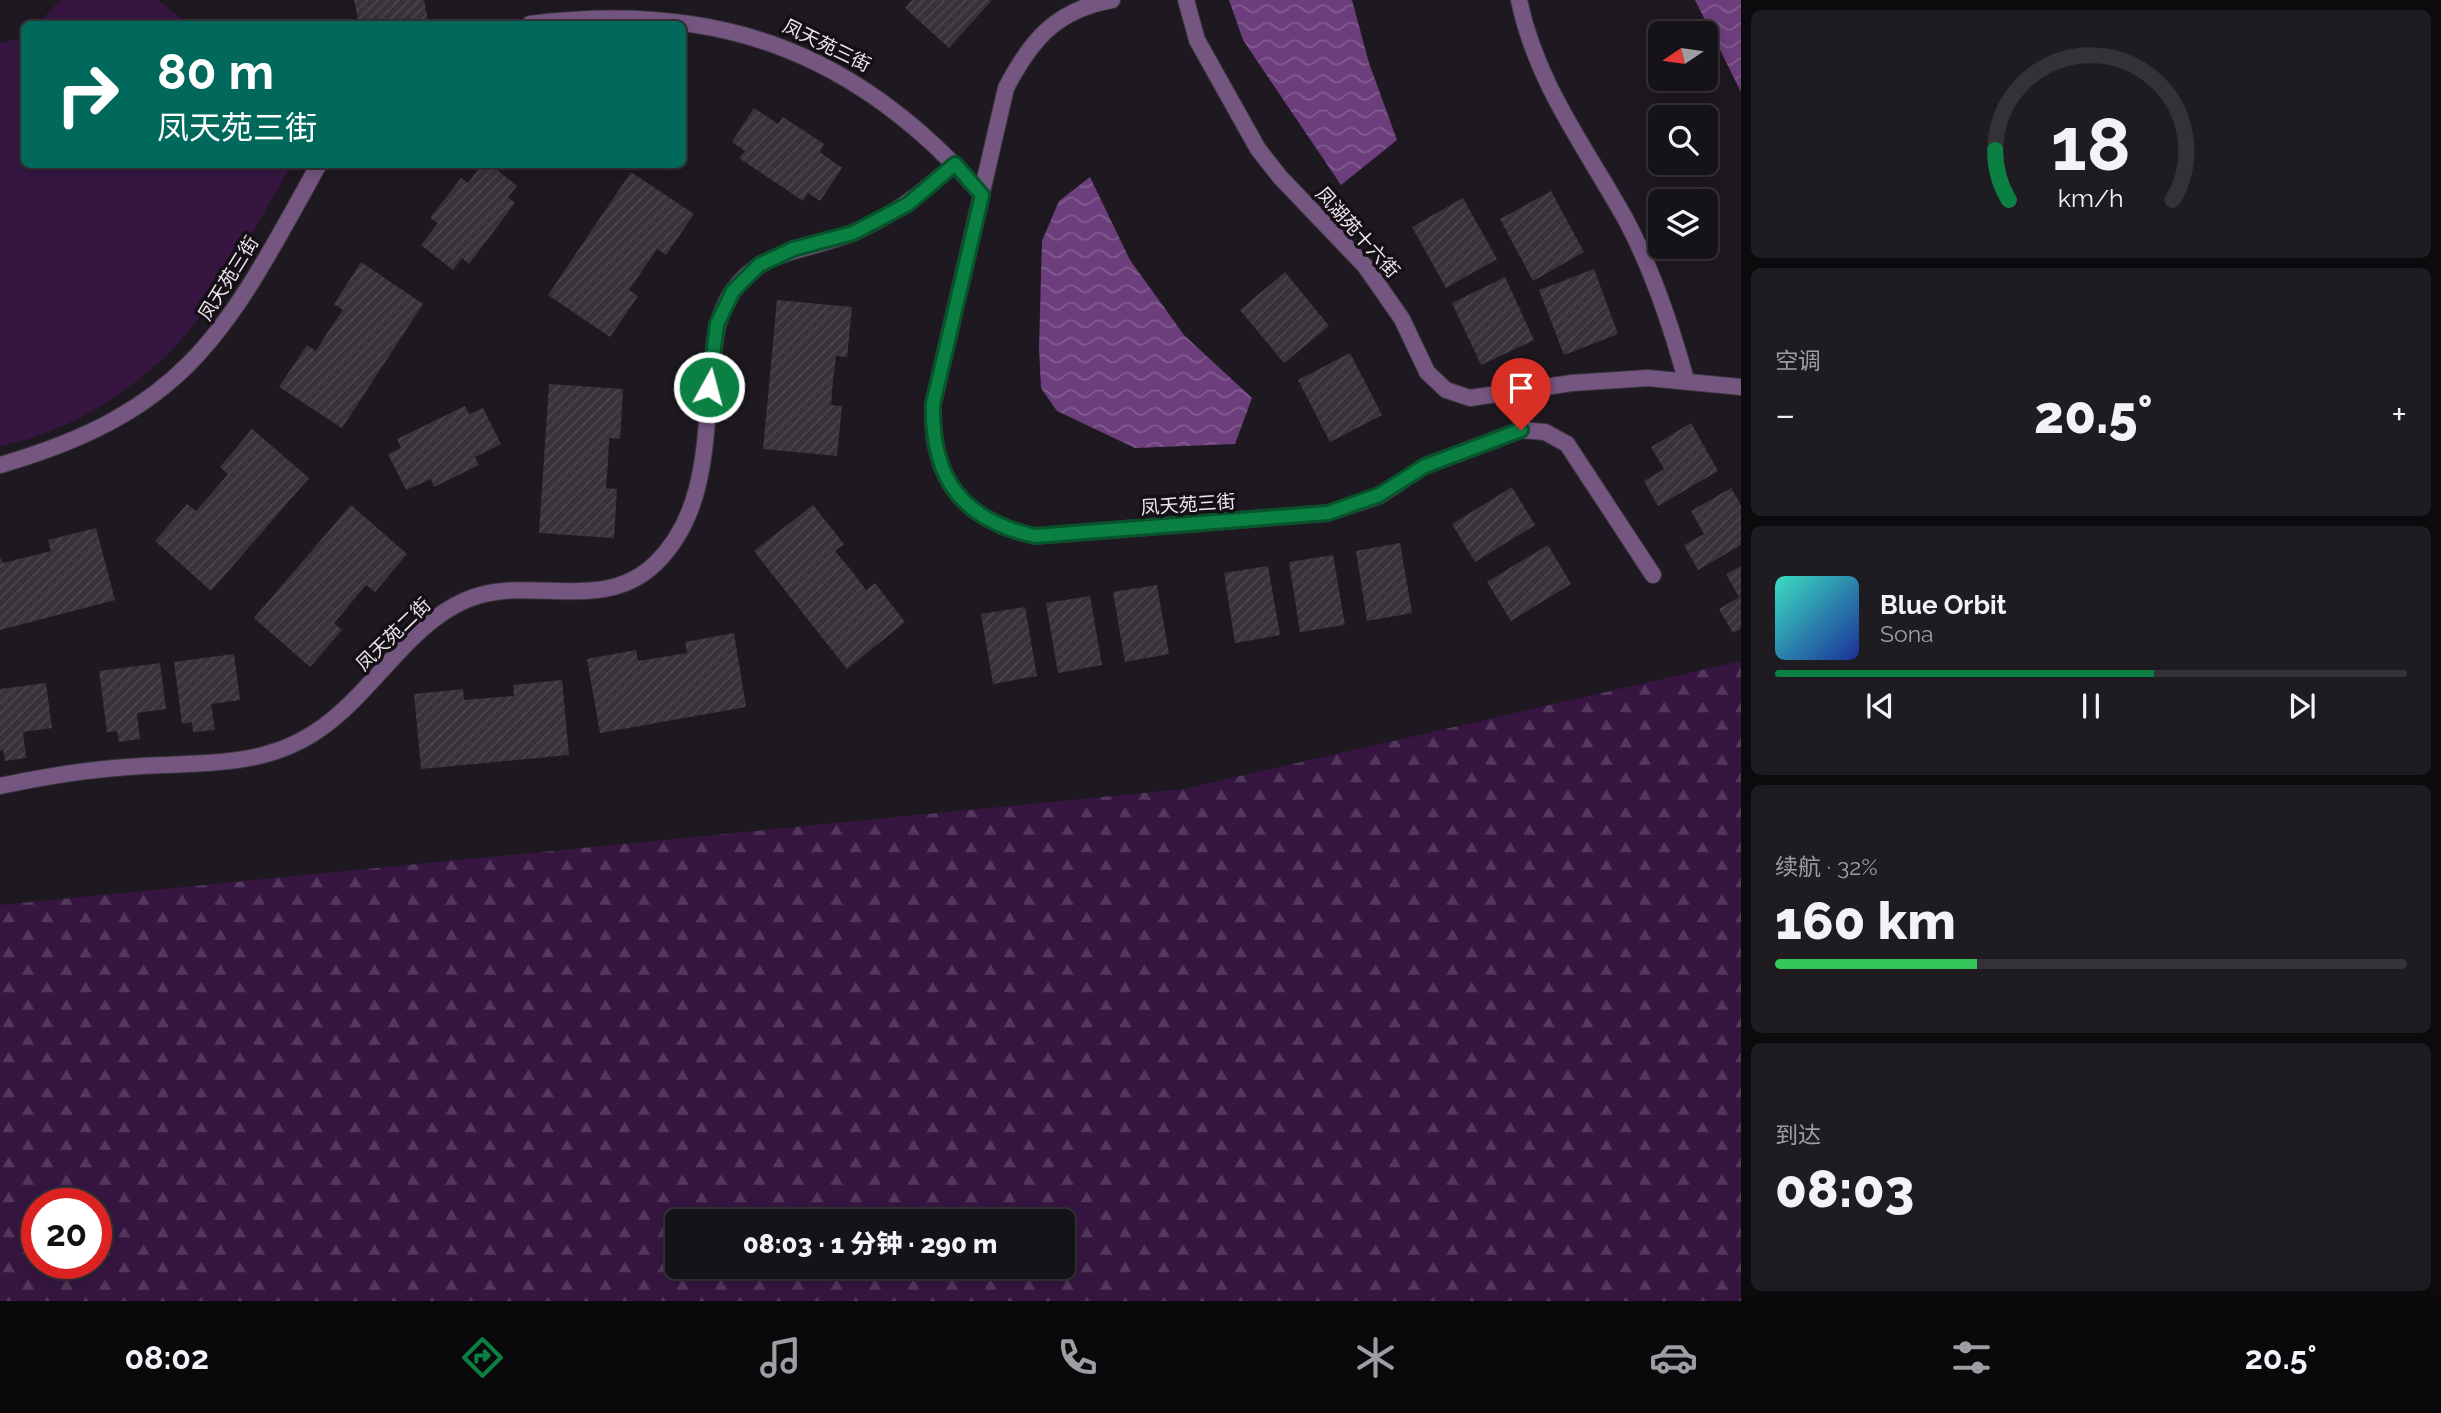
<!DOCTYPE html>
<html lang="zh">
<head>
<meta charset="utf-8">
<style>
	body { margin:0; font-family:Raleway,"Noto Sans SC",sans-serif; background:#1f1c21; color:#f1f3f6; height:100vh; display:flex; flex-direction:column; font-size:26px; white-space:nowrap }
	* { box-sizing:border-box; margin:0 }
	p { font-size:23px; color:#9e9ea2 }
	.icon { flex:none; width:38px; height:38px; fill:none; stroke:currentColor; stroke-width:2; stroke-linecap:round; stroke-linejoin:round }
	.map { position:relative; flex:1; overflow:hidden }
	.side { display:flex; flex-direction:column; gap:10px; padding:10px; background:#0c0a0d; width:700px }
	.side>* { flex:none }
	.hud { position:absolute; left:21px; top:21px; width:665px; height:147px; border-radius:10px; box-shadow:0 4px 18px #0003,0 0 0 2px #353237; background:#00695c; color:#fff; overflow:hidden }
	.needle { width:46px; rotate:257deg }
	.controls { position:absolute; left:1648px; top:21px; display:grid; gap:14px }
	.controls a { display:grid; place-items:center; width:70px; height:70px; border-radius:10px; background:#161318; box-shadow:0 4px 18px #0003,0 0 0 2px #353237; font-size:35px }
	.speed { position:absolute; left:21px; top:1188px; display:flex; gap:14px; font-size:35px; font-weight:700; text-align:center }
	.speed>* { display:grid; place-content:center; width:91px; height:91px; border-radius:50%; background:#161318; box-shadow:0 4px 18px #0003,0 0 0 2px #353237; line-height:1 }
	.speed .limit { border:10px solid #d22; background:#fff; color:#111 }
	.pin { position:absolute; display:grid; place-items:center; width:60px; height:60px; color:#fff; margin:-72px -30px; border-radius:50% 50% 50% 0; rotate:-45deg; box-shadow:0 0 7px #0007 }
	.pin .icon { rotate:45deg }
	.me { position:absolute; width:77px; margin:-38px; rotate:7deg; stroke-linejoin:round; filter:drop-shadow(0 0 5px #0008) }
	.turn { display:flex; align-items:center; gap:24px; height:147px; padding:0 21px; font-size:32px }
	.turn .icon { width:91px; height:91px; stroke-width:2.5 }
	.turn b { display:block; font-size:49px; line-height:60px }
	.big { font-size:52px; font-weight:800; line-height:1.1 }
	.side .card { flex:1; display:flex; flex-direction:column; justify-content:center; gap:10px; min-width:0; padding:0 24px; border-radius:10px; background:#1f1c21 }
	.side .dial { align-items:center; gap:0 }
	.dial svg { height:182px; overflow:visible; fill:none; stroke:#353237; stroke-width:7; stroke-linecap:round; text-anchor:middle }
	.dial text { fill:#f1f3f6; stroke:none }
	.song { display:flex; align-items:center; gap:21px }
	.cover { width:84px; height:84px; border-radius:10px; background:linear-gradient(135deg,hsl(170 70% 55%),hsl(230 70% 35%)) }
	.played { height:7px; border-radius:4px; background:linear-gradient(90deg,#0b8043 60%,#353237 60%) }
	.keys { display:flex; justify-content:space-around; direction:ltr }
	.heat { display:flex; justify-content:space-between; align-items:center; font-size:38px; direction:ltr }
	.charge { height:10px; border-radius:5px; background:linear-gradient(90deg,#34c759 32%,#353237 0) }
	.trip { position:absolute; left:665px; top:1209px; width:410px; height:70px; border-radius:10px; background:#161318; box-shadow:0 4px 18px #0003,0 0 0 2px #353237; font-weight:800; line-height:70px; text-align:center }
	.dock { display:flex; height:112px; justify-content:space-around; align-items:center; background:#09080a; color:#9e9ea2 }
	.dock .icon { width:49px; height:49px }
	.dock .selected { color:#0b8043 }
	.dock b { font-size:32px; color:#f1f3f6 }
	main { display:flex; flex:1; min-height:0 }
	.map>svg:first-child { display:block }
	.green { fill:#361641 }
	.forest { fill:url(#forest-firs); fill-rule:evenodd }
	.water { fill:url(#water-waves) }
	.building { fill:url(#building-hatch) }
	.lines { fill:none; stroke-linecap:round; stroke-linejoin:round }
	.lane-casing { stroke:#3b363d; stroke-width:18 }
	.lane { stroke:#755681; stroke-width:16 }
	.route-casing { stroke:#07532c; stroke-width:18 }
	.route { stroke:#0b8043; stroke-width:12 }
	.labels { text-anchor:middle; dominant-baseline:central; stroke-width:7; stroke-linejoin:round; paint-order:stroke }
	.street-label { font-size:19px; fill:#ebe7ec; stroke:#151016 }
</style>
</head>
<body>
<main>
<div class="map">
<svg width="1741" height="1301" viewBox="0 0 1741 1301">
	<defs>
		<pattern id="forest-firs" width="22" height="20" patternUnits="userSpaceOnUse" patternTransform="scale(1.75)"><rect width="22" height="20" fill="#361641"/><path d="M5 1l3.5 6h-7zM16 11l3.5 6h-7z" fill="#53385d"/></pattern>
		<pattern id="water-waves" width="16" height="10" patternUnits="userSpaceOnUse" patternTransform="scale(1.75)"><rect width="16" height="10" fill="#6c3f7c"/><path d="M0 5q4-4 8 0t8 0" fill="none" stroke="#815b8f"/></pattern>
		<pattern id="building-hatch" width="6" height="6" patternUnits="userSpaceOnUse" patternTransform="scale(1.75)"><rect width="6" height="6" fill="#38323a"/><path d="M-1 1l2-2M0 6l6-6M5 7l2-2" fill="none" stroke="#4b464d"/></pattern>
	</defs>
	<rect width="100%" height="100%" fill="#1e1920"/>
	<g class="green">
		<polygon points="61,0 157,0 190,24 37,24"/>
		<path d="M 24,37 L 24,164 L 292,165 C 262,214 235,267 201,315 C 156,378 77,431 0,446 L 0,43 Z"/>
	</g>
	<path class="forest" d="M 1741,661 L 1741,1301 L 0,1301 L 0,905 L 1184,789 ZM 37,1204 L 96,1204 L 96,1264 L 37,1264 ZM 677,1222 L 1062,1222 L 1062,1267 L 677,1267 Z"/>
	<g class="water">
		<polygon points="1229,0 1352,0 1369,63 1397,140 1341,185 1243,40"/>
		<polygon points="1695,0 1741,0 1741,92"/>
		<polygon points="1090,177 1130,260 1184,335 1252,398 1235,444 1135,448 1057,411 1041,388 1039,348 1042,241 1059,201"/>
	</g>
	<g class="building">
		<polygon points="354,0 424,0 428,21 359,24"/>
		<polygon points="912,0 992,0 949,48 905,8"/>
		<polygon points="754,108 778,124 783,117 824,144 820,152 842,168 820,201 808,193 803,201 739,158 745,151 732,142"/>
		<polygon points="482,164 490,164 517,186 508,197 515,203 469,264 462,258 453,270 421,245 438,223 430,218 461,178 468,183"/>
		<polygon points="631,172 694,214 666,255 657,249 629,290 638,296 610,337 548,295"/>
		<polygon points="1551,191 1584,252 1533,281 1500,219"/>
		<polygon points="1463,198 1497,259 1446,288 1412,227"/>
		<polygon points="361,262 423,304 342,428 279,387 307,345 316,351 329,330 343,310 334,304"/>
		<polygon points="1594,269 1618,334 1564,355 1539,290"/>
		<polygon points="1285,272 1329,326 1284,363 1240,310"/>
		<polygon points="1505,277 1534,340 1481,365 1452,303"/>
		<polygon points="777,300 852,307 847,357 836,356 833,380 831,405 842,406 837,456 763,449"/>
		<polygon points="1350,353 1382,415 1330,442 1298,380"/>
		<polygon points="549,384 623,389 620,439 609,438 608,463 606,488 617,489 614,538 539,533"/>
		<polygon points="465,406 469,414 483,408 501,444 475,457 479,465 434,487 431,479 406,490 388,454 401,448 397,439"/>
		<polygon points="1691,423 1718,471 1658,506 1644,481 1664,469 1651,447"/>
		<polygon points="252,429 309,478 211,591 155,541 187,504 196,511 212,493 228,474 220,467"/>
		<polygon points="1512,487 1535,525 1475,562 1452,524"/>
		<polygon points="1731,488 1741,505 1741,545 1698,570 1684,545 1704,534 1691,511"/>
		<polygon points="351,505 407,554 375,592 366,585 334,623 342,630 310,667 254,618"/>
		<polygon points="813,505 844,544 835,551 851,570 866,590 875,583 905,622 847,669 754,551"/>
		<polygon points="96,528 115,600 0,630 0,557 3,563 51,551 48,540"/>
		<polygon points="1400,543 1412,613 1367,621 1356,551"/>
		<polygon points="1548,545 1571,584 1511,621 1487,582"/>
		<polygon points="1333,555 1345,625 1300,632 1289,562"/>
		<polygon points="1268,566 1280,635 1235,643 1224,573"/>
		<polygon points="1741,566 1741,629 1733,633 1719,609 1739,597 1726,574"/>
		<polygon points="1157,585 1169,654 1125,662 1113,592"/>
		<polygon points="1090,596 1102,665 1058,673 1046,603"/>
		<polygon points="1025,607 1037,676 993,684 981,614"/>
		<polygon points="734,633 746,707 600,733 587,659 636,650 638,661 687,653 685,642"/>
		<polygon points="234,654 240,700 211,704 215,730 193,732 192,722 182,724 174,662"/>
		<polygon points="160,663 166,709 137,713 140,739 119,742 117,731 107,732 99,671"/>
		<polygon points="562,680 569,755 421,769 414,694 463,689 464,700 514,696 513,685"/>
		<polygon points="46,683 52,728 23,732 26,758 5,761 3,750 0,751 0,689"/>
	</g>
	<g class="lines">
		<g class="lane-casing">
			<g id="lane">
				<path d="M 1112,0 C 1056,10 1031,40 1006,88 L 933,404 C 930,478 962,520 1035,536 L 1328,513 L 1379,496 L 1425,466 L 1521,430 L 1545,432 L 1567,444 L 1653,575"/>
				<polyline points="1186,0 1197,40 1258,149 1280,177 1365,266 1402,319 1427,372 1446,390 1470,398 1572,383 1648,378 1741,387"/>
				<path d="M 1519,0 C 1536,83 1586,148 1626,220 C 1653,271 1671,325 1686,380"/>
				<path d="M 530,24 C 719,0 859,53 982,195"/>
				<path d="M 0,465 C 191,410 228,328 319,164"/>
				<path d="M 0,786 C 42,777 84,770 127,767 C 185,762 248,769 302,740 C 367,706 401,628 466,600 C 527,573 602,616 656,563 C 709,511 704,435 712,365 C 715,339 717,315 732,292 C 761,248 812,251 855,232 C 894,215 924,191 955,164"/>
			</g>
		</g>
		<use href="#lane" class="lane"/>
	</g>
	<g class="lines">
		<g class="route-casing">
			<path id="route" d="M 709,387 L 717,324 L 733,291 L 759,265 L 793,249 L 853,233 L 908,204 L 955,164 L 982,195 L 933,404 C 931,478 962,520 1035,536 L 1328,513 L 1379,495 L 1425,466 L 1521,430"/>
		</g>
		<use href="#route" class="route"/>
	</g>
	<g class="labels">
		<g class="street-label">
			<text transform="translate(827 45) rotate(26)">凤天苑三街</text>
			<text transform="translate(1358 232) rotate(48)">凤湖苑十六街</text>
			<text transform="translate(228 278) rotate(-58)">凤天苑三街</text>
			<text transform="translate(1188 504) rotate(-4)">凤天苑三街</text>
			<text transform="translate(393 634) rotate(-44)">凤天苑二街</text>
		</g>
	</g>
</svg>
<div class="controls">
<a><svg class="needle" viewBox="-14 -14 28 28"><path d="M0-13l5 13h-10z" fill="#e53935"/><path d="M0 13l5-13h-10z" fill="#9e9ea2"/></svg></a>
<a><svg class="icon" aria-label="search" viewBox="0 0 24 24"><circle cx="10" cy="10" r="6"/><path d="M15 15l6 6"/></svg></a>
<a><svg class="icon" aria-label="layers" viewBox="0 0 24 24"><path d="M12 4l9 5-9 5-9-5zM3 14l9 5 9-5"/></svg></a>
</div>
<div class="speed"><div class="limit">20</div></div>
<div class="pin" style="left:1521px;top:430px;background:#d93025"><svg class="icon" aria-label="arrive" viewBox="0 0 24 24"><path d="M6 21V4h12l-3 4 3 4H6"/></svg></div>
<svg class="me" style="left:709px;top:387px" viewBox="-20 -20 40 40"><circle r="17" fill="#0b8043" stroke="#fff" stroke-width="3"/><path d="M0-11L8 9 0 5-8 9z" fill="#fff"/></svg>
<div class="trip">08:03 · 1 分钟 · 290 m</div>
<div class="hud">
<div class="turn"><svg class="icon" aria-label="right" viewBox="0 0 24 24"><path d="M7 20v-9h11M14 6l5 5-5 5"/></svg><div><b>80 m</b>凤天苑三街</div></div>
</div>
</div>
<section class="side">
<div class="card dial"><svg viewBox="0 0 100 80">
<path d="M14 69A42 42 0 1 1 86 69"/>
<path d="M14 69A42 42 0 0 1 8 47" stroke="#0b8043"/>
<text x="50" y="56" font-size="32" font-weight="700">18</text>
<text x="50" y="72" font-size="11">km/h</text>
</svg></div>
<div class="card"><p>空调</p>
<div class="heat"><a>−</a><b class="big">20.5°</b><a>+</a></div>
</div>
<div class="card">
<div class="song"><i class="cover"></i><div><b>Blue Orbit</b><p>Sona</p></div></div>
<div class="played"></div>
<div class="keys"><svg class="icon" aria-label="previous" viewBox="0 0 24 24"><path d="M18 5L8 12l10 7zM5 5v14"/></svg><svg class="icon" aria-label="pause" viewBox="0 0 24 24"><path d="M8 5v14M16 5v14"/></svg><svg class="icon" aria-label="next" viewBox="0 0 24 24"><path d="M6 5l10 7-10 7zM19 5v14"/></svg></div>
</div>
<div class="card"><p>续航 · 32%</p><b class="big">160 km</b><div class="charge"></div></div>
<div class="card"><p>到达</p><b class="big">08:03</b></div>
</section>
</main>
<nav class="dock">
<b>08:02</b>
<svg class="icon selected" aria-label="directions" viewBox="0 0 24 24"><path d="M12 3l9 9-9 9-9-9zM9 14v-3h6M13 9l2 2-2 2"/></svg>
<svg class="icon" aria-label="music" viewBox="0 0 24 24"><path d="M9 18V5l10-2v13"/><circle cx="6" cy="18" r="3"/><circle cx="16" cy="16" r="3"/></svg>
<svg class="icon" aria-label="phone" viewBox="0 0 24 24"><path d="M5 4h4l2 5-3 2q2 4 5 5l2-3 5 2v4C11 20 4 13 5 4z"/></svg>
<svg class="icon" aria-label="climate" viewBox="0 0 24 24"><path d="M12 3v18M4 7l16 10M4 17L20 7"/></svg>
<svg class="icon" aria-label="car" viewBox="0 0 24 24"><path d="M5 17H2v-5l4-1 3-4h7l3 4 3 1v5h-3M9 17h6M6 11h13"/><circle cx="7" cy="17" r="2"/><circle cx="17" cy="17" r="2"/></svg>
<svg class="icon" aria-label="filters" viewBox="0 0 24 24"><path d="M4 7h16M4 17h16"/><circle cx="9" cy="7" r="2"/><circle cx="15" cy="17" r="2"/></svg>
<b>20.5°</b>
</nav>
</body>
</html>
